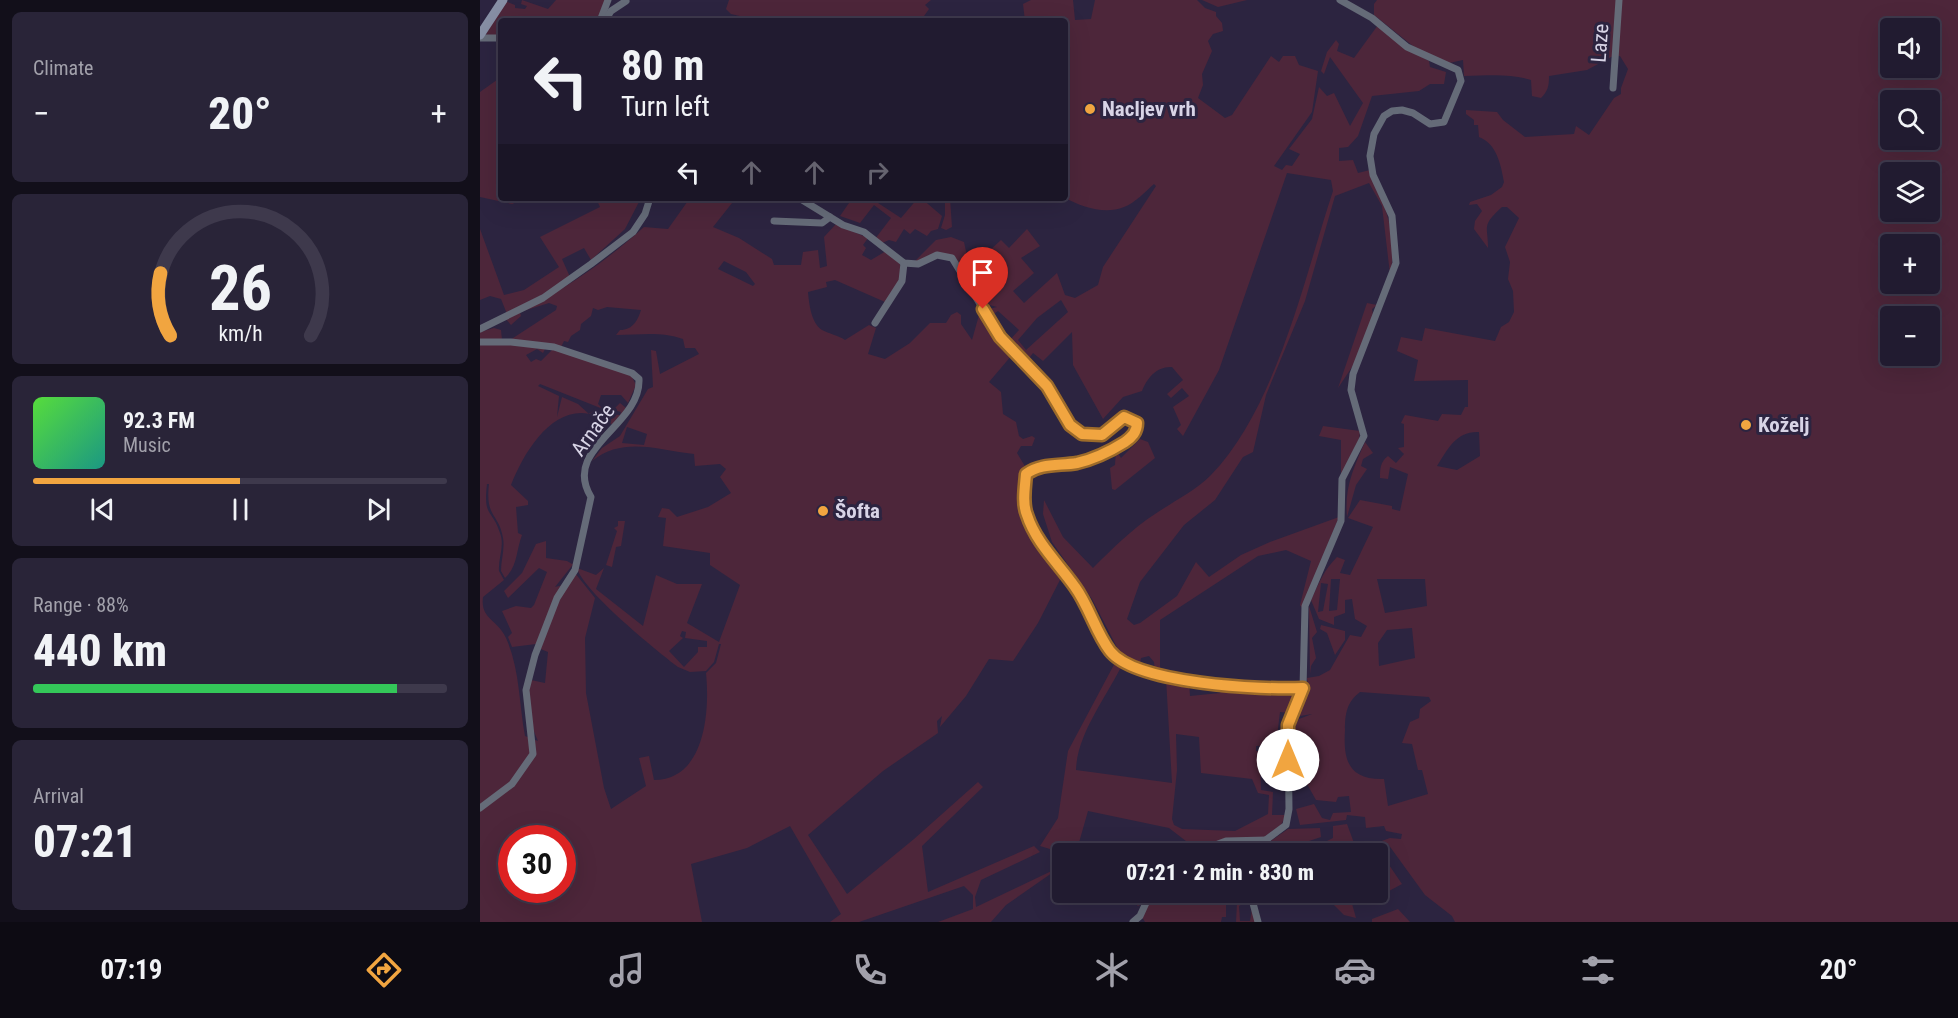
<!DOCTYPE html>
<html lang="en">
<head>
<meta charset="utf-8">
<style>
	body { margin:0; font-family:"Roboto Condensed",sans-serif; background:#292438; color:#f1f3f6; height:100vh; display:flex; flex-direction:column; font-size:22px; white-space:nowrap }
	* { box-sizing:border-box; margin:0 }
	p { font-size:20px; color:#a2a1ab }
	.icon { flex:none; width:33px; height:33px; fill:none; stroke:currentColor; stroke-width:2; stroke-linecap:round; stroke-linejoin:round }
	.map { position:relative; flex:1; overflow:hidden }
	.sheet { display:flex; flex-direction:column; gap:12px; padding:12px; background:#120f1a; width:480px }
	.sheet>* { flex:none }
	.hud { position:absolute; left:18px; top:18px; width:570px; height:183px; border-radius:6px; box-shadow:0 6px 24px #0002,0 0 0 2px #3e394c; background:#211b30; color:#f1f3f6; overflow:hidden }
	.controls { position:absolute; left:1400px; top:18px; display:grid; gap:12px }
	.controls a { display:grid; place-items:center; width:60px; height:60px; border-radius:6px; background:#211b30; box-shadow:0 6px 24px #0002,0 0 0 2px #3e394c; font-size:30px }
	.speed { position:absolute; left:18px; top:825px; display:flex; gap:12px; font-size:30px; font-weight:700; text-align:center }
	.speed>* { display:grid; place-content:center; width:78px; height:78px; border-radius:50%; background:#211b30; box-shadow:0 6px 24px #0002,0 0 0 2px #3e394c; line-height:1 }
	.speed .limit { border:9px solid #d22; background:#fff; color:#111 }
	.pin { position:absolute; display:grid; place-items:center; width:51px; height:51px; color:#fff; margin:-62px -26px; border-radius:50% 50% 50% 0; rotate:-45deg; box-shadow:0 0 6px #0007 }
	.pin .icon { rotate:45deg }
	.me { position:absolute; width:66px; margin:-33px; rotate:0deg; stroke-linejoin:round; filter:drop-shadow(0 0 4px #0008) }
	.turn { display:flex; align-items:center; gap:21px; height:126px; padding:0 24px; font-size:27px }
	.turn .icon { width:78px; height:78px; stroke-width:2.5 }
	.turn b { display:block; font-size:42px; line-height:51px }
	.lanes { display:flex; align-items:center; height:57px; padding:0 24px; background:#0003; justify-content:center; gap:30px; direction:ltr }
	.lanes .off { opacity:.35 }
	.big { font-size:45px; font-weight:800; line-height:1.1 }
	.sheet .card { flex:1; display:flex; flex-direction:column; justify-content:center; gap:9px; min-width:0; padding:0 21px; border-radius:9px; background:#292438 }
	.sheet .dial { align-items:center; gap:0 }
	.dial svg { height:156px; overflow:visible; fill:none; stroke:#3e394c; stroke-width:7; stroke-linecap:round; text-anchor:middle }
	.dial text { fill:#f1f3f6; stroke:none }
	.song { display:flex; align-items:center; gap:18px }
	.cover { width:72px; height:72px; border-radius:9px; background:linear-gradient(135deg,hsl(110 70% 55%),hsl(170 70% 35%)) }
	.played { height:6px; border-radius:3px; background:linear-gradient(90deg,#f1a540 50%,#3e394c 50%) }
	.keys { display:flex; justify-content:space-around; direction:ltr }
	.heat { display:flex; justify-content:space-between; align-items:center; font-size:33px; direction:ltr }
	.charge { height:9px; border-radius:4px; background:linear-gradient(90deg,#34c759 88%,#3e394c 0) }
	.trip { position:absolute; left:572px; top:843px; width:336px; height:60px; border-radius:6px; background:#211b30; box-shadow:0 6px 24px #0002,0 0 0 2px #3e394c; font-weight:800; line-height:60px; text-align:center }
	.dock { display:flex; height:96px; justify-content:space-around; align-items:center; background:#0d0b13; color:#a2a1ab }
	.dock .icon { width:42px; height:42px }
	.dock .current { color:#f1a540 }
	.dock b { font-size:27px; color:#f1f3f6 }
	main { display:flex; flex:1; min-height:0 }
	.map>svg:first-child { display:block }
	.green { fill:#4d263a; fill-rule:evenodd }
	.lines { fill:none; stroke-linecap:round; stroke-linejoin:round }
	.street { stroke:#656b78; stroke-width:7 }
	.secondary { stroke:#878fa5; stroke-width:9 }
	.route-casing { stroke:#9d6b2a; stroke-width:15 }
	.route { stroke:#f1a540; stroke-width:10 }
	.poi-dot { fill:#f1a540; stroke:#2c2440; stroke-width:2 }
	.labels { text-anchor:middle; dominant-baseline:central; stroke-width:6; stroke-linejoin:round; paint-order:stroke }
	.street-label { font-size:21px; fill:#d8d4e6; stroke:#2c2440 }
	.poi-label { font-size:21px; font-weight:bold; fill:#d8d4e6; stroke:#2c2440; text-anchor:start }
</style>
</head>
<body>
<main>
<section class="sheet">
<div class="card"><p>Climate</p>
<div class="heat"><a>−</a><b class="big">20°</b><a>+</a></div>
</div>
<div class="card dial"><svg viewBox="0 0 100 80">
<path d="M14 69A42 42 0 1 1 86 69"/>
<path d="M14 69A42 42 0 0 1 9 37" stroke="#f1a540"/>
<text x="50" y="56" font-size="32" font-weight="700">26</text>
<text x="50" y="72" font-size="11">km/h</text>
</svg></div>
<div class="card">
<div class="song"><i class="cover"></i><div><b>92.3 FM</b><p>Music</p></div></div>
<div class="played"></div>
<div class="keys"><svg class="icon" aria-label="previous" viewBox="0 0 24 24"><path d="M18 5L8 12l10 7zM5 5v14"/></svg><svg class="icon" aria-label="pause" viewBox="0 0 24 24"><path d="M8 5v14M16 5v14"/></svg><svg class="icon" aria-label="next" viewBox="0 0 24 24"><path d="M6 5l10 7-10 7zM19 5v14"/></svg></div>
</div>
<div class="card"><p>Range · 88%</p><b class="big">440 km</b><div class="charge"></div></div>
<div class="card"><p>Arrival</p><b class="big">07:21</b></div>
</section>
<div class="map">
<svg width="1478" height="922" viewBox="0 0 1478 922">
	<rect width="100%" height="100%" fill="#2c2440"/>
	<g class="green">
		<polygon points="42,0 68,9 76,0 126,0 119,21 50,21 39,17 37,21 21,21 21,35 5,36 25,1 35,5 35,8 45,9 47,6 41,4"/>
		<polygon points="249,0 451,0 445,5 449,9 444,16 449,21 266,21 264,17 251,14 246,9"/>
		<path d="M 551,0 L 593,0 L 595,20 L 611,19 L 615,0 L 717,0 L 725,8 L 736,12 L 736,16 L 742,23 L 743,31 L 733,34 L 728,41 L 732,51 L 722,74 L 723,85 L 718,98 L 745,118 L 752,115 L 791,56 L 799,62 L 803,56 L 815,56 L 819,65 L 838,71 L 832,112 L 794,166 L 802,170 L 806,165 L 812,166 L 820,154 L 809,149 L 832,119 L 839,87 L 847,96 L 854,93 L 870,126 L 883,103 L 850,57 L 844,74 L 841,71 L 847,52 L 856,40 L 859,44 L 857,51 L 874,58 L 898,25 L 927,49 L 949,61 L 950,67 L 966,72 L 964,84 L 950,84 L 939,91 L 892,96 L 878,136 L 868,147 L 859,148 L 859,161 L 873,160 L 878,173 L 890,170 C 904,204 919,236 910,274 L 902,206 L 889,183 L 855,196 L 825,301 L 786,395 L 773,452 L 763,457 L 735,500 L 704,525 L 660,582 L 647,619 L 654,625 L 660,623 L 697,596 L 716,562 L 729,577 L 761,555 L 790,542 L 859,517 L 822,608 L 820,605 L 831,561 L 806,550 L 778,556 L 680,620 L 680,674 L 675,673 L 674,662 L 669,656 L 661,658 L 659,668 L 641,655 L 612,599 L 572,542 L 563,514 L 564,500 L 583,537 L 613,568 C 632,549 652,529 675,514 C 694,501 715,491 731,475 C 796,408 824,279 853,191 L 851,180 L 807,173 L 739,370 L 703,436 L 697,429 L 701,425 L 693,407 L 709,396 L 702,388 L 691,398 L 687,394 L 703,380 L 692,367 C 677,366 667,378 662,391 L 643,397 L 623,419 L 593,365 L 592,332 L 563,361 L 553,353 L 547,361 L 529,341 L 539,330 L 518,311 L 509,317 L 505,310 L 517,307 L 502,303 L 485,273 L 521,240 L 529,248 L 547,229 L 560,246 L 541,258 L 554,273 L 533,291 L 544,303 L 577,273 L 585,295 L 595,298 L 618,285 L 623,267 L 676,186 L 674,184 C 666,191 655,203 644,207 C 625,215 602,207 585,198 L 585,21 L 545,21 L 543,4 ZM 581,300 L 588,312 L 546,350 L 538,340 L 557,318 Z"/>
		<polygon points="722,0 767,0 738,7"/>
		<path d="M 897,0 L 1478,0 L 1478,922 L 975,922 L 972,916 L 945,895 L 908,844 L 899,847 L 899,842 L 910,838 L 921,839 L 922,834 L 906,831 L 904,826 L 886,828 L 885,817 L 867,815 L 866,820 L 820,825 L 816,809 L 834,804 L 842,818 L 850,820 L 853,813 L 871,812 L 869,796 L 858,797 L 856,802 L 836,800 L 827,784 L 812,775 L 809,733 L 819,719 L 832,714 L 820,716 L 809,730 L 822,696 L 829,691 L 827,678 L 839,676 L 850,670 L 870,635 L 881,637 L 887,626 L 875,619 L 872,599 L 865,600 L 865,613 L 854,617 L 854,625 L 839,619 L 831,600 C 839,583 844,570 857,557 L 865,560 L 860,573 L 870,575 L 893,527 L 868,518 L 880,500 L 912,506 L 912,509 L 920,511 L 928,474 L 910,467 L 908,479 L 900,478 C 900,469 900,462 908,456 L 916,463 L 924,454 L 918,448 L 924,447 L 924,424 L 921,423 L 925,415 L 958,421 L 962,414 L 981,415 L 985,407 L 988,407 L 988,380 L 934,381 L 938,360 L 917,351 L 921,337 L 942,341 L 945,328 L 1015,341 L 1021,327 L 1029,322 L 1034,312 L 1033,291 L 1028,279 L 1030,262 L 1025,247 L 1039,218 L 1027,207 L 1022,207 C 1001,226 1008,226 1008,248 L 994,229 L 995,221 L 1002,211 L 997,204 L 989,205 L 990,202 L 1011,195 L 1022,187 L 1024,182 C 1021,165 1017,144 999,137 L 998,125 L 994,125 L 994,120 L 986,114 L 986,110 L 1017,112 L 1023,120 L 1045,137 L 1094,134 L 1096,126 L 1109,135 L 1134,98 L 1141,94 L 1141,88 L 1148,69 L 1140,56 L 1133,56 L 1107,70 L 1069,76 C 1069,86 1068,91 1061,98 L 1052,96 L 1051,80 C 1028,73 1007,76 984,76 L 983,60 L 969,63 L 943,54 L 894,15 L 894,4 ZM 1410,28 L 1449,28 L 1449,68 L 1410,68 ZM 1410,100 L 1449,100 L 1449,140 L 1410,140 ZM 1410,172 L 1449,172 L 1449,212 L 1410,212 ZM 1410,244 L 1449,244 L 1449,284 L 1410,284 ZM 1410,316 L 1449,316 L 1449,356 L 1410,356 ZM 999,432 L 1000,456 L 977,470 L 957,466 C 968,449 976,431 999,432 ZM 851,579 L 860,579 L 857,610 L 849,611 ZM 897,579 L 945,579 L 947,606 L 905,613 ZM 841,583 L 848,584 L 843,611 L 838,612 ZM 932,628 L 935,658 L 899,666 L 898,643 L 907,630 ZM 880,692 L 949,697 L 951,701 L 940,709 L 939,718 L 930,722 L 922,743 L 932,744 L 938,770 L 942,770 L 948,794 L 908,806 L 904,779 C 869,780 863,761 865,730 C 865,713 867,702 880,692 Z"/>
		<polygon points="21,77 21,198 46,198 32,204 0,197 0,92"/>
		<polygon points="116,198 161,198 145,229 111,260 104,248 82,259 90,277 60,299 27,314 21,299 10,296 0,300 0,229 24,295 44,290 79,267 60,237 120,207"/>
		<path d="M 210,198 L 256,198 L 233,227 L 259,238 L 292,259 L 294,265 L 321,265 L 323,252 L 338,250 L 340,268 L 347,266 L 344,237 L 356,224 L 388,238 L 383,245 L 386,248 L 382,255 L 391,260 L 406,251 L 420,264 L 422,276 L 405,302 L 355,280 L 346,282 L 347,287 L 328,292 C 329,303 331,323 342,330 C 349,334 358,335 365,340 L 389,325 L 396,328 L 388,354 L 405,359 L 430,343 L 450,323 L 466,323 L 471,315 L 477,312 L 481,315 L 481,324 L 492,340 L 501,308 L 515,336 L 532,355 L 509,382 L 521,392 L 523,414 L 536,422 L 539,436 L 543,439 L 552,436 L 555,438 L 552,446 L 541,446 L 537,453 L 549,473 L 550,526 L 569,559 L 583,574 L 558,623 L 533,661 L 509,659 L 486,696 L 460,727 L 462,716 L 457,721 L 458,733 L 403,771 L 328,835 L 367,894 L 434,839 L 498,782 L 503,787 L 442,846 L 448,892 L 554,846 L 560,852 L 501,880 L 495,897 L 496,907 L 582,866 L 526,905 L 511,922 L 458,922 L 493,909 L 493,895 L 484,886 L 379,922 L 350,922 L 361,914 L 310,826 L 267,848 L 211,864 L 222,922 L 0,922 L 0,809 L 18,798 L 15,796 L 0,806 L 0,344 L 32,343 L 66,347 L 63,353 L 57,349 L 46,355 L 51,362 L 56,359 L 61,361 L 74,348 L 150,373 L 156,385 L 148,403 L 141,395 L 121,395 L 118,404 L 123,409 L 60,384 L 58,386 L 79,396 L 77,417 L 82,397 L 98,404 L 109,414 L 114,410 L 118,415 L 122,411 L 124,417 L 126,414 L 140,415 L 141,412 L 133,410 L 140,403 L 146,408 L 133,425 C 84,388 47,444 31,485 L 48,501 L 48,505 L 36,507 L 38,533 L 42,535 C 36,550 38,566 25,578 L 21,571 C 21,560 25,549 23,538 C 19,513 5,518 9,484 L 7,484 C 3,518 12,508 20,533 C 25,546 18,558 19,571 L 24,580 L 3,597 C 0,619 17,619 26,638 C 40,669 39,704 45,736 L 58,741 C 49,721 46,702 51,680 L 65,683 L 68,652 L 58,648 L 75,603 L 95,573 L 115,598 L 105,638 L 106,693 L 124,788 L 131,809 L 166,786 L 159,758 L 169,756 L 174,780 C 225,780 230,712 226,673 L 236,663 L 241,644 L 239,644 L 234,662 L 226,671 L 210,672 L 198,667 C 177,651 103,591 97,568 L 116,575 L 124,568 L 116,589 L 163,626 L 176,575 L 197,584 L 222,584 L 207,623 L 239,642 L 260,585 L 230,565 L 230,553 L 183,546 L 186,518 L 178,517 L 182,508 L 189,509 L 197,517 L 228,507 L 251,493 L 240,477 L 246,469 L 240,464 L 215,466 L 214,454 C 178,450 143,436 112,461 L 122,448 L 140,436 L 168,389 L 173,387 L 171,350 L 176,351 L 180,374 L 219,354 L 215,348 L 205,348 L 203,339 C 181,331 159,335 136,335 L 140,330 C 153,330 158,320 161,310 L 127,307 L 118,310 L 113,308 L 111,316 L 101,324 L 100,330 L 91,336 L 88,342 L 84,341 L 81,347 L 30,340 L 76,310 L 77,306 L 69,303 L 40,312 L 41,316 L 31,325 L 25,318 C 76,296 123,264 164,227 L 188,229 ZM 244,261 L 266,272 L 275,284 L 273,286 L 238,269 ZM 147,427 L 167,434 L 164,445 L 142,443 ZM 202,631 L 206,632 L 205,638 L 227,641 L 227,647 L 218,647 L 218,652 L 204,667 L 189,651 L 203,638 L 200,636 ZM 32,838 L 82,838 L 82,890 L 32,890 Z"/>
		<polygon points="361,198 399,198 398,203 421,218 438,198 441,198 462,216 458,229 451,231 447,236 435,229 430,234 424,229 416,242 409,240 402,243 395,239 411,218 394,205 380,223 360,216 369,203"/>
		<polygon points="465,198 470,198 472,227 466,230 461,228 465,215"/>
		<polygon points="471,237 484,242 487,256 478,264 466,254 433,263 456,240"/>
		<polygon points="887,303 897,305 892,309 893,315 874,364 858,388"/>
		<polygon points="14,328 21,330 22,340 0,340 0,332"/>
		<polygon points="843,426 880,431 879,439 861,475 861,440 839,436"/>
		<polygon points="660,439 668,442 675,458 635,490 632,489 630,468 635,465 636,450 641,458"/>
		<path d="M 885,442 L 893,453 L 883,459 L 881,466 L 887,469 L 876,485 L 867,517 C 864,488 874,467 885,442 Z"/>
		<polygon points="138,521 145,521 141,546 136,547 132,567 126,565 137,531 134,528 138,526"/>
		<polygon points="66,541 66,558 87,561 92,564 95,562 75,587 83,585 56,644 32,647 28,637 32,633 22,611 36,606 51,608 54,605 67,572 59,568 28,598 24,591 42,573 56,544"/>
		<polygon points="829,606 837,632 832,638 836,658 831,666 830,674"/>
		<polygon points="841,625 865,631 865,640 855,655 847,633 840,629"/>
		<path d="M 637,659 L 643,663 C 628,695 597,733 596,770 L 692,783 L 686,678 L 709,683 L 710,696 L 740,693 L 747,685 L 815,691 L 816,695 L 809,713 L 800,712 L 796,745 L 776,746 L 776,751 L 795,751 L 792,764 L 780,764 L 781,790 L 793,792 L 792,815 L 806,815 L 801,825 L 785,837 L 736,841 L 715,848 L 689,828 L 608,811 L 596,853 L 583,853 L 560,846 L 578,818 L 588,751 ZM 696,734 L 719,737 L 721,773 L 772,779 L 778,793 L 789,795 L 788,814 L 755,831 L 702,829 L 694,825 L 692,819 L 697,770 Z"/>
		<polygon points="867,824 874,843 844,845 844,853 837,853 843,843 853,838 853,826"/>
		<polygon points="840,828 841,837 802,850 803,853 788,843 808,829"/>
		<polygon points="778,842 772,853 747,850 746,853 714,854 737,844"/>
		<polygon points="907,862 922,884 909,891 902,876 897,878 900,873 898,867"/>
		<polygon points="643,893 668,893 662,904 658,906"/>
		<polygon points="672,893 753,893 753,897 764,896 764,903 759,906 760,921 770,921 772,909 776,922 756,922 757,902 746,901 746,917 742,917 741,922 665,922 662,917"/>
		<polygon points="842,893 869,893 876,918 864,915"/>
		<polygon points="918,909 930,922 892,922 892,919"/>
	</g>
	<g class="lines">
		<g class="street">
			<polyline points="120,21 128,0"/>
			<polyline points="125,21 131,11 146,1"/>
			<polyline points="0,38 21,38"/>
			<polyline points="1133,88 1139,0"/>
			<path d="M 319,198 L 363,225 L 384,232 L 424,263 L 438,264 L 457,255 L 472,258 L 520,337 L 561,379 L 590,425 L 602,434 L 622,435 L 643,417 L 657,423 C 657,432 652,437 645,442 C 629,452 615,459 597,463 C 579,466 561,463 546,474 C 545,487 542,503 546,515 C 556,543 578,564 595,587 C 609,606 616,633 630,651 C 656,684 782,690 823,688"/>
			<polyline points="294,221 342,223 350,217"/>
			<polyline points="395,323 422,281 424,263"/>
			<polyline points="0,329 63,298 111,264 153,232 165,214 170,198"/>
			<path d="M 0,342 L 31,342 L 74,347 L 152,373 L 159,379 C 161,426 81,448 111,497 L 95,570 L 77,598 L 55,655 L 46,690 L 53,754 L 32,784 L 0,808"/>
			<polyline points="711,854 746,841 787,840"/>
			<polyline points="776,854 783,842 806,825 809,809 808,725 823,688 825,606 861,521 862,479 884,436 871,390 873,374 916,263 912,216 893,175 890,156 894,134 904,116 912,111 922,110 933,113 950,124 964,122 981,81 978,70 927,47 892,18 860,0"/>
			<polyline points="770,892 778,922"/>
			<polyline points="653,922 660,916 671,892"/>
		</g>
		<polyline class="secondary" points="0,35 23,0"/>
	</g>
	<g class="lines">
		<g class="route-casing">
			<path id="route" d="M 503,309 L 520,337 L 567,386 L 590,425 L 602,434 L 622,435 L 644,417 L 657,423 C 657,432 652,437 645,442 C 629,452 615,459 597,463 C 579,466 561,463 546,474 C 545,487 542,503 547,515 C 556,543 579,564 595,587 C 609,606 616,633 630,651 C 656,684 782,690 823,688 L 808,725 L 808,760"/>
		</g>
		<use href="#route" class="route"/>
	</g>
	<g class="poi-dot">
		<circle cx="610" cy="109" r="6"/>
		<circle cx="1266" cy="425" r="6"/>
		<circle cx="343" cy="511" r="6"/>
	</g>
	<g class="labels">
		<g class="street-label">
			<text transform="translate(1120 43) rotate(-86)">Laze</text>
			<text transform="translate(113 430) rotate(-54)">Arnače</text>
		</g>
		<g class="poi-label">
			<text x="622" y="109">Nacljev vrh</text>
			<text x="1278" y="425">Koželj</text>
			<text x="355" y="511">Šofta</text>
		</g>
	</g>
</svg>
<div class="controls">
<a><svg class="icon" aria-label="sound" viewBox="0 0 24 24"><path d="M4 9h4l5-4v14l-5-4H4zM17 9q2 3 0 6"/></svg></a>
<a><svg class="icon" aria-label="search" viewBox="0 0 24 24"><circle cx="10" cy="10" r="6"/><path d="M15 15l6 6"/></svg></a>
<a><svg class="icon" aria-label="layers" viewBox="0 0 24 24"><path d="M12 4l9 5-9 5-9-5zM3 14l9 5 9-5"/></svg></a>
<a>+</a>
<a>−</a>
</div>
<div class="speed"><div class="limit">30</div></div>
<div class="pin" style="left:503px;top:309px;background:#d93025"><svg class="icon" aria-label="arrive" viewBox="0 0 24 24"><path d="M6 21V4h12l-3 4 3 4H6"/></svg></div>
<svg class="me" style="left:808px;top:760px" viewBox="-20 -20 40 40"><circle r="19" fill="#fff"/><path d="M0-13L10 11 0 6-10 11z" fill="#f1a540"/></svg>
<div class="trip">07:21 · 2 min · 830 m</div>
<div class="hud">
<div class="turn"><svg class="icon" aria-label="left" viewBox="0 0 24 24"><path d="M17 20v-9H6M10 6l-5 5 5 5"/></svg><div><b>80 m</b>Turn left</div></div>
<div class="lanes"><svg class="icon" aria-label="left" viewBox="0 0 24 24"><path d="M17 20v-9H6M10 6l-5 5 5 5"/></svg><svg class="icon off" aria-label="ahead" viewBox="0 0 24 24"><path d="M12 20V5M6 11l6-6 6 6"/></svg><svg class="icon off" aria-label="ahead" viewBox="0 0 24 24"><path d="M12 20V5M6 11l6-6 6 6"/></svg><svg class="icon off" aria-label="right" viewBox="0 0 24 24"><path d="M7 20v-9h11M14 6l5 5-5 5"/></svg></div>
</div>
</div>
</main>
<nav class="dock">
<b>07:19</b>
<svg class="icon current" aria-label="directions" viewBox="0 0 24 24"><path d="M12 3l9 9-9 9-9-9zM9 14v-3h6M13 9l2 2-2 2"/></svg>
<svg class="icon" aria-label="music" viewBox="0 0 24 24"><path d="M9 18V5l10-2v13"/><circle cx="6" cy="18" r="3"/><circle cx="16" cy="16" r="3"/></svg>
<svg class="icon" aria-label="phone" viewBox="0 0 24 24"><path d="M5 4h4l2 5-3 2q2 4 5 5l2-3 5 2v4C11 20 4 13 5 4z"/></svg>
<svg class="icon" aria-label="climate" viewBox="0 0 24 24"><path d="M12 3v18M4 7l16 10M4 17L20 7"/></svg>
<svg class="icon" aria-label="car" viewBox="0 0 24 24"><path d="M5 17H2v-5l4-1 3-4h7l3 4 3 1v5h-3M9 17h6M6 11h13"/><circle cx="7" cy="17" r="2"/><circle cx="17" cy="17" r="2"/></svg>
<svg class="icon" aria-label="filters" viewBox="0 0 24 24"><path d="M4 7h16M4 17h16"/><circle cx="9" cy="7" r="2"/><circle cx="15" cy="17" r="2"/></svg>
<b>20°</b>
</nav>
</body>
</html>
